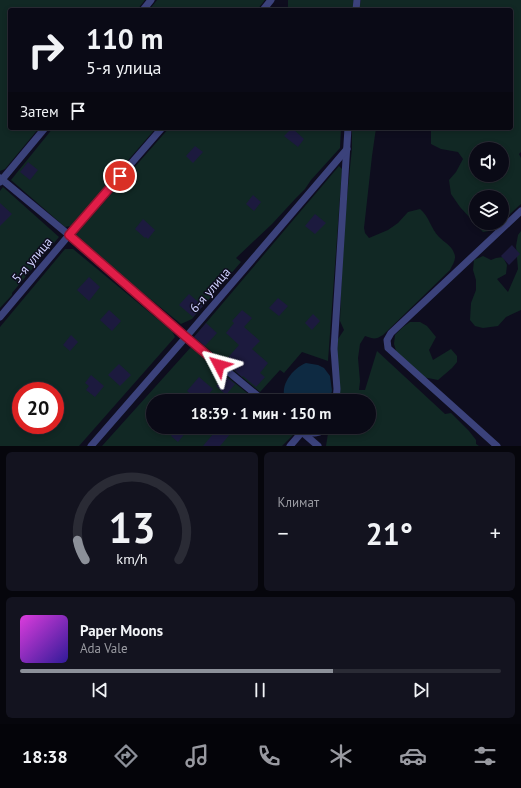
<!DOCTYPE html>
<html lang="ru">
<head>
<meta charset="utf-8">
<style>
	body { margin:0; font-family:"PT Sans",sans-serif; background:#13131f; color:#f1f3f6; height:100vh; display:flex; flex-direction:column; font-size:15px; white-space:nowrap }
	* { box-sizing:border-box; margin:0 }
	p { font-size:13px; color:#999aa1 }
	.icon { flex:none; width:22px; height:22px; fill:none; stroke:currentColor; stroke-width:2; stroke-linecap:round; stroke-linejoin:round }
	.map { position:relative; height:446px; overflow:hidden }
	.drawer { display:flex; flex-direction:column; gap:6px; padding:6px; background:#06060c; flex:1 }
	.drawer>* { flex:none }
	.top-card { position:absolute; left:8px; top:8px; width:505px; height:122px; border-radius:4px; box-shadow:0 2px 6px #0003,0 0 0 1px #2a2b35; background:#0a0a16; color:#f1f3f6; overflow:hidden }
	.controls { position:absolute; left:469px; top:142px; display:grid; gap:8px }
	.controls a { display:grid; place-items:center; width:40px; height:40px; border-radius:50%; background:#0a0a16; box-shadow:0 2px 6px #0003,0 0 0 1px #2a2b35; font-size:20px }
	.speed { position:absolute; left:12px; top:382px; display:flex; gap:8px; font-size:20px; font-weight:700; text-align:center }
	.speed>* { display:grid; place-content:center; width:52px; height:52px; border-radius:50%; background:#0a0a16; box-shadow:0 2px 6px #0003,0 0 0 1px #2a2b35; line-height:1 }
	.speed .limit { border:6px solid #d22; background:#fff; color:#111 }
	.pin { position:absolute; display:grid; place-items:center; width:34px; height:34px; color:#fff; margin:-17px; border:2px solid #fff; border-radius:50%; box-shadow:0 1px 4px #0007 }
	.me { position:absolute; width:44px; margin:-22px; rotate:309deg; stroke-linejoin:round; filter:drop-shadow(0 0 3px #0008) }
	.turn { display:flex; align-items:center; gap:14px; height:84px; padding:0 12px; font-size:18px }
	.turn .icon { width:52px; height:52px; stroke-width:2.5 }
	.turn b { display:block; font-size:28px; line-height:34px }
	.then { display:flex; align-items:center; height:38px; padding:0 12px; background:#0003; gap:8px; font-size:15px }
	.big { font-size:30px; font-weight:700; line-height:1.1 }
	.drawer .widget { flex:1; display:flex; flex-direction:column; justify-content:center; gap:6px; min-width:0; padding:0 14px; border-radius:6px; background:#13131f }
	.drawer .dial { align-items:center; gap:0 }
	.dial svg { height:104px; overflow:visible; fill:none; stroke:#2a2b35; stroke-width:7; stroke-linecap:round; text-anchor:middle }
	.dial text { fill:#f1f3f6; stroke:none }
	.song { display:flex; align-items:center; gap:12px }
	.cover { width:48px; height:48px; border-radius:6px; background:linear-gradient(135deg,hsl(300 70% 55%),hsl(250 70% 35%)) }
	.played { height:4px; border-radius:2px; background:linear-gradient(90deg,#8c9099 65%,#2a2b35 65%) }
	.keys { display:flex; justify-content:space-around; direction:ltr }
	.heat { display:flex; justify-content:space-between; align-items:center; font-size:22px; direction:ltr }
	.drawer .tiles { flex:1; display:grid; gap:6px; grid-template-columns:1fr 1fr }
	.widget:last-child { grid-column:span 2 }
	.trip { position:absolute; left:146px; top:394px; width:230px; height:40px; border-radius:20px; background:#0a0a16; box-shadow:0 2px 6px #0003,0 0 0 1px #2a2b35; font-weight:700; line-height:40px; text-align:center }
	.tabs { display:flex; height:64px; justify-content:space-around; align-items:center; background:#040409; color:#999aa1 }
	.tabs .icon { width:28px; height:28px }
	.tabs .on { color:#8c9099 }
	.tabs b { font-size:18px; color:#f1f3f6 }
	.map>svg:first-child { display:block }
	.green { fill:#112824; fill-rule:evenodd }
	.water { fill:#0e2a42 }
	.building { fill:#1c1a3e }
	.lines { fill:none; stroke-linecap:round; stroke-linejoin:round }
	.lane { stroke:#3b427b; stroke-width:7 }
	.route-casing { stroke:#92132f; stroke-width:10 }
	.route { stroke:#e11d48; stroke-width:7 }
	.labels { text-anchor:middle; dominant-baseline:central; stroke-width:3; stroke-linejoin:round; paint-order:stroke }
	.street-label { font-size:13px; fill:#cdcffc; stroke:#0e0d1e }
</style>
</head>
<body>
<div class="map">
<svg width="521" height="446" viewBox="0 0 521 446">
	<rect width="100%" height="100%" fill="#0e0d1e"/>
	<g class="green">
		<polygon points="0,0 145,0 137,10 10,10 10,128 39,128 5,169 0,171"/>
		<polygon points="157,0 265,0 257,10 149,10"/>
		<polygon points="288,0 354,0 353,10 288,10"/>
		<path d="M 361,0 L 521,0 L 521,152 L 519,154 L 521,158 L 521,204 L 502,221 L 502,197 L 476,197 L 476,223 L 499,223 L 489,231 L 483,232 L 460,207 L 451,194 L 449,180 L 456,172 L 463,159 L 458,152 L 441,149 L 431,144 L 431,128 L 511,128 L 511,10 L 359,10 ZM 476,149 L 502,149 L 502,175 L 476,175 Z"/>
		<polygon points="53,128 156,128 71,226 65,227 11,180"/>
		<polygon points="169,128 341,128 340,148 311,180 305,189 296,198 272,224 236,258 241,262 192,319 181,324 128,281 75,235"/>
		<path d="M 352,128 L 376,128 L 372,156 L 364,228 L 365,233 L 369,238 L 388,230 L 398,223 L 408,212 L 420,209 C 429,216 431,229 439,237 C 444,242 452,246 454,253 C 457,259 453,264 450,270 L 383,335 C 375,340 374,339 365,336 L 360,344 L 358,358 L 360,381 L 359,390 L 365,390 L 377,351 L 445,414 L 451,413 L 469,431 L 476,440 L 476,444 L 479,446 L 326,446 L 329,427 L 369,427 L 369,401 L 333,401 L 337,348 L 338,339 L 344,330 L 340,321 L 343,236 L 352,148 Z"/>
		<polygon points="339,166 342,169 328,361 302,352 284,373 280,370 260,392 194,337"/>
		<polygon points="3,187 59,237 12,293 12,295 0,308 0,191"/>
		<polygon points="521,231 521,310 506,317 498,326 483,328 475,326 470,320 471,303 476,290 476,280 473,270 474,260 483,256 491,260 496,258 503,257 507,265 506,274 497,279 508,292 518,269 516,246 518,235"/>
		<path d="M 65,249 L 73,249 L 172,331 L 175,337 L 79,446 L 0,446 L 0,327 ZM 21,391 L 55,391 L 55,425 L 21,425 Z"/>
		<polygon points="410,322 420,322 427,326 436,337 429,350 433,360 451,349 457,356 457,362 452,368 438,380 423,377 397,354 394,344 395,335 403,327"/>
		<polygon points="191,347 257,401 153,401 153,427 289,427 292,430 293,435 282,446 102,446"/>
	</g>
	<path class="water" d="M 306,363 L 318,365 L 324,368 L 330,376 L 332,391 L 329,401 L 286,401 C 278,386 293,368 306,363 Z"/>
	<g class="building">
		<polygon points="292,128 304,139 298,147 284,136"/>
		<polygon points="195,146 203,152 193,163 186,156"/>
		<polygon points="28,162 38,170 30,180 20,172"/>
		<polygon points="253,195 261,202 254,211 246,204"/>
		<polygon points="0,203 12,214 0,226"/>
		<polygon points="315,214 326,223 315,234 305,226"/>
		<polygon points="143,219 155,230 148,239 146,237 145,238 135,229"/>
		<polygon points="512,245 520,254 509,265 501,256"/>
		<polygon points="89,277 100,287 89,301 77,290"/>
		<polygon points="189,294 203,306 193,317 179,305"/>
		<polygon points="278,298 288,306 279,316 269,308"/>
		<polygon points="109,310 121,321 112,331 100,320"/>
		<polygon points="242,310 252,318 244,327 260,341 252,349 268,363 260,373 265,377 256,387 243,376 242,377 232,368 233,367 225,361 239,345 226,333 234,323 232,321"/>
		<polygon points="313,314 320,321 312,330 305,323"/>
		<polygon points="206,323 217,333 205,346 194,337"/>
		<polygon points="71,335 78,342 70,351 63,345"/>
		<polygon points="119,364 131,375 120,386 108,375"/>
		<polygon points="91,375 104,386 95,397 86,390 89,386 85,383"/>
		<polygon points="225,376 235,384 226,395 216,386"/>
		<polygon points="199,377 213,389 203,401 198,401 187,391"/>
		<polygon points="178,427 190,427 178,442 171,436"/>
		<polygon points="219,427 236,427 220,446 203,446"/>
	</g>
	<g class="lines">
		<g class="lane">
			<polyline points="143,10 151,0"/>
			<polyline points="263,10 271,0"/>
			<polyline points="356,10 357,0"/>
			<polyline points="0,178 69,235 186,337 264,401"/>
			<polyline points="0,182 45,128"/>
			<polyline points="0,317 69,235 162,128"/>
			<polyline points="336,401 337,389 334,349 348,128"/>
			<path d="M 302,432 C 314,434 319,434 329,427"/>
			<polyline points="302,432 318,446"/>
			<polyline points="91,446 186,337 347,149"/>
			<polyline points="290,446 302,432 296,427"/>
			<polyline points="497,446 388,348 387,340 391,333 521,211"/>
		</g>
	</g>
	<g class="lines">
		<g class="route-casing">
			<polyline id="route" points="120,176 69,235 186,337 219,365"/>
		</g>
		<use href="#route" class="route"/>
	</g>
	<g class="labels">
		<g class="street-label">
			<text transform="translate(32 260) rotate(-50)">5-я улица</text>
			<text transform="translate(210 290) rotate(-49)">6-я улица</text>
		</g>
	</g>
</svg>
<div class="controls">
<a><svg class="icon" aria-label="sound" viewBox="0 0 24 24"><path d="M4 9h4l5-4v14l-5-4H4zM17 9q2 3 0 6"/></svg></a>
<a><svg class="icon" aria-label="layers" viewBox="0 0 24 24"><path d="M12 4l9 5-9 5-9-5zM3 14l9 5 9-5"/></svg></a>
</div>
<div class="speed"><div class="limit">20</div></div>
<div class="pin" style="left:120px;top:176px;background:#d93025"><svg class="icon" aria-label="arrive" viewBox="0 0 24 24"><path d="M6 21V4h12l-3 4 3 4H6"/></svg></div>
<svg class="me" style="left:219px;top:365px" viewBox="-20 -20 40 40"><path d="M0-17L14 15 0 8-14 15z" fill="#e11d48" stroke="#fff" stroke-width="4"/></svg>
<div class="trip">18:39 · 1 мин · 150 m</div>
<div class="top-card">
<div class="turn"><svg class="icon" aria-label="right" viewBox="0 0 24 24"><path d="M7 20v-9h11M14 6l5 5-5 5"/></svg><div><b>110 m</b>5-я улица</div></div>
<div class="then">Затем<svg class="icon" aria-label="arrive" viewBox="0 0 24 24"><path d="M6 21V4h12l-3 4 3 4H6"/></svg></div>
</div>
</div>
<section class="drawer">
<div class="tiles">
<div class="widget dial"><svg viewBox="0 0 100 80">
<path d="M14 69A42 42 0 1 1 86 69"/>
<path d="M14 69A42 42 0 0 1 8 54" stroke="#8c9099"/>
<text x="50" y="56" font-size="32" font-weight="700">13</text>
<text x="50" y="72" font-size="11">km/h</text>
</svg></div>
<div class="widget"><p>Климат</p>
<div class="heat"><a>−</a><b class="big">21°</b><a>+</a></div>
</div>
<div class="widget">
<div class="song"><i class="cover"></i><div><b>Paper Moons</b><p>Ada Vale</p></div></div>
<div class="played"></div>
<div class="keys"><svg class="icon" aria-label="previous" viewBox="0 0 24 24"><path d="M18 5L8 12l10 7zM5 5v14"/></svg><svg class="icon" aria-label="pause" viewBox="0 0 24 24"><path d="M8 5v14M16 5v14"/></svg><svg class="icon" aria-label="next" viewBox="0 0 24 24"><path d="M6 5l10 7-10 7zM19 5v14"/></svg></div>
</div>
</div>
</section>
<nav class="tabs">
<b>18:38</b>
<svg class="icon on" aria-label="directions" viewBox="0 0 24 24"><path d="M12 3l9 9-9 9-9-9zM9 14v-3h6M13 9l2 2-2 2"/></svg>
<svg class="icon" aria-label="music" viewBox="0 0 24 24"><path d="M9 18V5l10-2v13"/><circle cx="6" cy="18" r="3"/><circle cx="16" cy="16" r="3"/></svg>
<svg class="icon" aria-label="phone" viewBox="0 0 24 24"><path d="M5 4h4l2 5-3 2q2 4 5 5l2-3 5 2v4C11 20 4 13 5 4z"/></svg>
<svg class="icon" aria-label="climate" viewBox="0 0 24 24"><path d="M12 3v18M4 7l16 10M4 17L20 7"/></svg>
<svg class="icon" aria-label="car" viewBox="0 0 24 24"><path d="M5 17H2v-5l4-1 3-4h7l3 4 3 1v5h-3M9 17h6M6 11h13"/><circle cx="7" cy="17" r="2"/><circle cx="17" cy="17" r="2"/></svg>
<svg class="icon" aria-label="filters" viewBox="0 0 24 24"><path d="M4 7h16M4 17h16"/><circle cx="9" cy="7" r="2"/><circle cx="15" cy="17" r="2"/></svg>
</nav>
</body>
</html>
